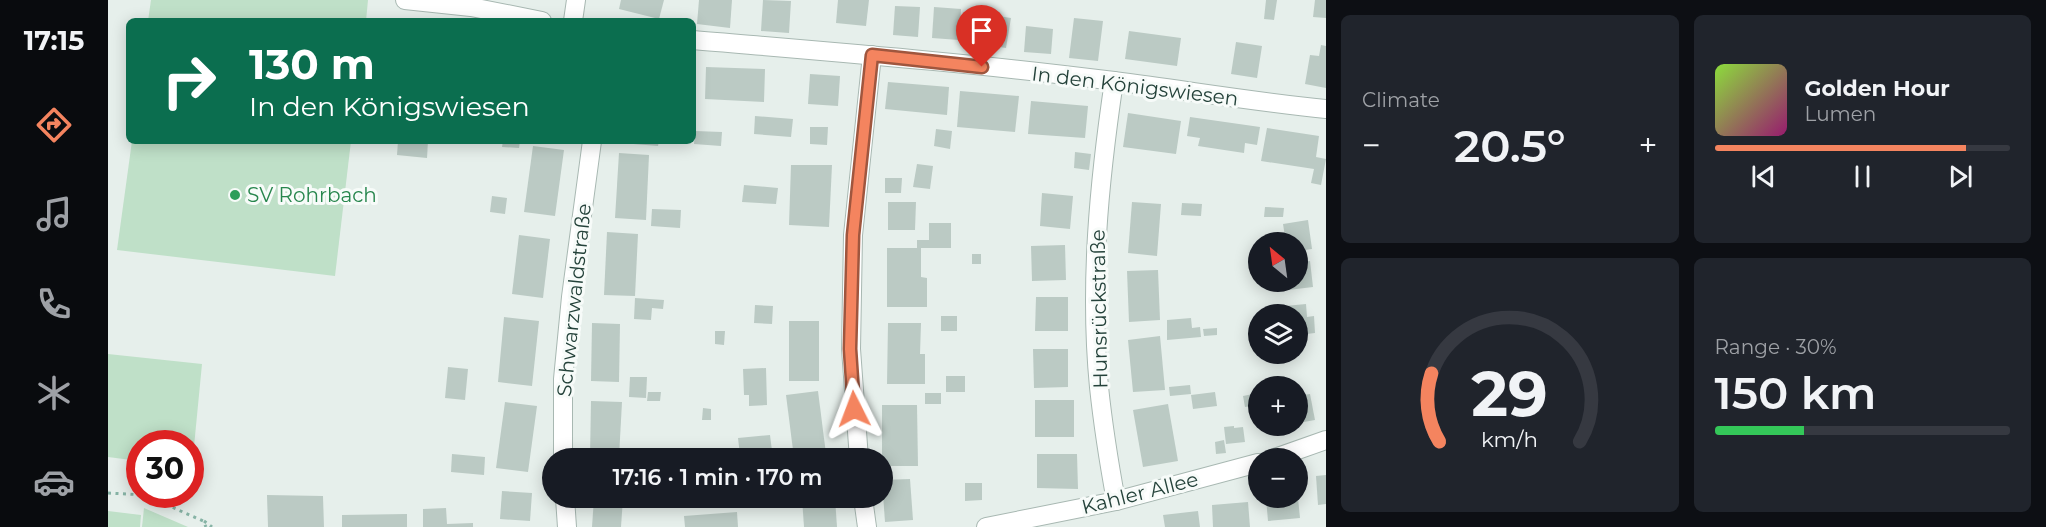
<!DOCTYPE html>
<html lang="en">
<head>
<meta charset="utf-8">
<style>
	body { margin:0; font-family:Montserrat,sans-serif; background:#20242c; color:#f1f3f6; height:100vh; display:flex; flex-direction:column; font-size:22px; white-space:nowrap }
	* { box-sizing:border-box; margin:0 }
	p { font-size:20px; color:#9ea1a6 }
	.icon { flex:none; width:33px; height:33px; fill:none; stroke:currentColor; stroke-width:2; stroke-linecap:round; stroke-linejoin:round }
	.map { position:relative; flex:1; overflow:hidden }
	.panel { display:flex; flex-direction:column; gap:15px; padding:15px; background:#0d0f14; width:720px }
	.panel>* { flex:none }
	.top-card { position:absolute; left:18px; top:18px; width:570px; height:126px; border-radius:9px; box-shadow:0 3px 15px #0003; background:#0b6e4f; color:#fff; overflow:hidden }
	.needle { width:39px; rotate:331deg }
	.tools { position:absolute; left:1140px; top:232px; display:grid; gap:12px }
	.tools a { display:grid; place-items:center; width:60px; height:60px; border-radius:50%; background:#171b24; box-shadow:0 3px 15px #0003; font-size:30px }
	.speed { position:absolute; left:18px; top:430px; display:flex; gap:12px; font-size:30px; font-weight:700; text-align:center }
	.speed>* { display:grid; place-content:center; width:78px; height:78px; border-radius:50%; background:#171b24; box-shadow:0 3px 15px #0003; line-height:1 }
	.speed .limit { border:9px solid #d22; background:#fff; color:#111 }
	.pin { position:absolute; display:grid; place-items:center; width:51px; height:51px; color:#fff; margin:-62px -26px; border-radius:50% 50% 50% 0; rotate:-45deg; box-shadow:0 0 6px #0007 }
	.pin .icon { rotate:45deg }
	.me { position:absolute; width:66px; margin:-33px; rotate:357deg; stroke-linejoin:round; filter:drop-shadow(0 0 4px #0008) }
	.turn { display:flex; align-items:center; gap:21px; height:126px; padding:0 24px; font-size:27px }
	.turn .icon { width:78px; height:78px; stroke-width:2.5 }
	.turn b { display:block; font-size:42px; line-height:51px }
	.big { font-size:45px; font-weight:600; line-height:1.1 }
	.panel .card { flex:1; display:flex; flex-direction:column; justify-content:center; gap:9px; min-width:0; padding:0 21px; border-radius:9px; background:#20242c }
	.panel .dial { align-items:center; gap:0 }
	.dial svg { height:156px; overflow:visible; fill:none; stroke:#363941; stroke-width:7; stroke-linecap:round; text-anchor:middle }
	.dial text { fill:#f1f3f6; stroke:none }
	.song { display:flex; align-items:center; gap:18px }
	.cover { width:72px; height:72px; border-radius:9px; background:linear-gradient(135deg,hsl(90 70% 55%),hsl(320 70% 35%)) }
	.played { height:6px; border-radius:3px; background:linear-gradient(90deg,#f4845f 85%,#363941 85%) }
	.keys { display:flex; justify-content:space-around; direction:ltr }
	.heat { display:flex; justify-content:space-between; align-items:center; font-size:33px; direction:ltr }
	.charge { height:9px; border-radius:4px; background:linear-gradient(90deg,#34c759 30%,#363941 0) }
	.panel .tiles { flex:1; display:grid; gap:15px; grid-template-columns:repeat(2,1fr) }
	.trip { position:absolute; left:434px; top:448px; width:351px; height:60px; border-radius:30px; background:#171b24; box-shadow:0 3px 15px #0003; font-weight:600; line-height:60px; text-align:center }
	main { display:flex; flex:1; min-height:0 }
	.menu { display:flex; flex-direction:column; width:108px; justify-content:space-around; align-items:center; background:#090b0e; color:#9ea1a6 }
	.menu .icon { width:42px; height:42px }
	.menu .on { color:#f4845f }
	.menu b { font-size:27px; color:#f1f3f6 }
	.map>svg:first-child { display:block }
	.green { fill:#bfe0c8 }
	.building { fill:#bbcac4 }
	.lines { fill:none; stroke-linecap:round; stroke-linejoin:round }
	.minor-casing { stroke:#a8b8b2; stroke-width:20 }
	.path { stroke:#86b3a5; stroke-width:3; stroke-dasharray:3 4.5; stroke-linecap:butt }
	.minor { stroke:#fff; stroke-width:18 }
	.route-casing { stroke:#9f563e; stroke-width:15 }
	.route { stroke:#f4845f; stroke-width:10 }
	.leisure-dot { fill:#2e9e5b; stroke:#f7fbf9; stroke-width:2 }
	.labels { text-anchor:middle; dominant-baseline:central; stroke-width:6; stroke-linejoin:round; paint-order:stroke }
	.street-label { font-size:20px; fill:#24423a; stroke:#f7fbf9 }
	.leisure-label { font-size:20px; fill:#27864d; stroke:#f7fbf9; text-anchor:start }
</style>
</head>
<body>
<main>
<nav class="menu">
<b>17:15</b>
<svg class="icon on" aria-label="directions" viewBox="0 0 24 24"><path d="M12 3l9 9-9 9-9-9zM9 14v-3h6M13 9l2 2-2 2"/></svg>
<svg class="icon" aria-label="music" viewBox="0 0 24 24"><path d="M9 18V5l10-2v13"/><circle cx="6" cy="18" r="3"/><circle cx="16" cy="16" r="3"/></svg>
<svg class="icon" aria-label="phone" viewBox="0 0 24 24"><path d="M5 4h4l2 5-3 2q2 4 5 5l2-3 5 2v4C11 20 4 13 5 4z"/></svg>
<svg class="icon" aria-label="climate" viewBox="0 0 24 24"><path d="M12 3v18M4 7l16 10M4 17L20 7"/></svg>
<svg class="icon" aria-label="car" viewBox="0 0 24 24"><path d="M5 17H2v-5l4-1 3-4h7l3 4 3 1v5h-3M9 17h6M6 11h13"/><circle cx="7" cy="17" r="2"/><circle cx="17" cy="17" r="2"/></svg>
</nav>
<div class="map">
<svg width="1218" height="527" viewBox="0 0 1218 527">
	<rect width="100%" height="100%" fill="#e6efeb"/>
	<g class="green">
		<polygon points="43,0 260,0 258,21 40,21"/>
		<polygon points="24,141 243,141 227,276 9,250"/>
		<polygon points="0,354 94,364 84,467 82,444 32,444 31,461 0,457"/>
		<polygon points="36,508 80,527 34,527"/>
		<polygon points="0,511 33,515 32,527 0,527"/>
	</g>
	<g class="building">
		<polygon points="513,0 556,0 551,19 511,9"/>
		<polygon points="591,0 624,0 622,28 589,24"/>
		<polygon points="655,0 683,1 681,33 653,31"/>
		<polygon points="730,0 761,0 758,26 728,23"/>
		<polygon points="1158,0 1169,0 1166,20 1156,19"/>
		<polygon points="1207,0 1218,0 1218,18 1205,17"/>
		<polygon points="787,6 812,7 810,37 785,35"/>
		<polygon points="826,7 853,9 851,40 824,38"/>
		<polygon points="877,14 903,18 898,48 872,44"/>
		<polygon points="966,18 995,21 990,61 961,58"/>
		<polygon points="918,26 945,29 943,54 916,52"/>
		<polygon points="1021,31 1073,38 1069,66 1017,59"/>
		<polygon points="1128,42 1154,46 1149,78 1123,74"/>
		<polygon points="1213,45 1218,46 1218,88 1197,84 1202,55 1211,56"/>
		<polygon points="598,67 657,69 656,102 597,99"/>
		<polygon points="702,74 732,76 730,106 700,104"/>
		<polygon points="780,82 841,87 839,115 777,109"/>
		<polygon points="852,91 911,96 907,132 849,127"/>
		<polygon points="923,101 980,106 977,138 920,134"/>
		<polygon points="1020,113 1073,121 1068,154 1015,147"/>
		<polygon points="647,116 685,119 683,137 646,134"/>
		<polygon points="1082,117 1152,127 1149,145 1137,143 1136,153 1090,146 1092,138 1079,136"/>
		<polygon points="702,127 720,127 719,145 702,144"/>
		<polygon points="1159,128 1211,136 1208,157 1218,159 1213,185 1203,183 1206,169 1153,161"/>
		<polygon points="828,129 844,131 842,149 826,146"/>
		<polygon points="587,131 614,132 613,146 586,144"/>
		<polygon points="290,141 320,141 319,158 289,155"/>
		<polygon points="395,141 412,141 411,148 394,147"/>
		<polygon points="513,141 551,141 550,146 513,143"/>
		<polygon points="425,146 456,150 447,216 416,212"/>
		<polygon points="967,152 983,154 981,170 966,168"/>
		<polygon points="511,153 541,155 538,220 507,218"/>
		<polygon points="809,164 825,166 822,189 805,187"/>
		<polygon points="683,165 724,165 721,227 681,225"/>
		<polygon points="777,178 794,178 793,193 777,193"/>
		<polygon points="636,185 670,188 668,204 634,202"/>
		<polygon points="934,193 965,196 962,229 932,226"/>
		<polygon points="384,196 399,198 397,214 382,212"/>
		<polygon points="780,202 808,202 807,230 780,230"/>
		<polygon points="1024,202 1053,204 1049,256 1020,253"/>
		<polygon points="1074,203 1094,204 1093,216 1073,215"/>
		<polygon points="1157,207 1176,208 1175,217 1156,217"/>
		<polygon points="544,209 573,210 572,228 543,226"/>
		<polygon points="1200,220 1204,249 1190,251 1190,243 1178,243 1175,224"/>
		<polygon points="821,223 843,223 843,248 813,248 813,277 819,278 819,307 779,307 779,248 809,248 809,240 821,240"/>
		<polygon points="499,232 530,234 527,296 496,295"/>
		<polygon points="411,235 442,239 435,298 404,294"/>
		<polygon points="957,245 958,280 924,281 923,246"/>
		<rect x="864" y="254" width="9" height="10"/>
		<polygon points="1202,261 1205,287 1172,291 1171,282 1190,282 1190,263"/>
		<polygon points="1050,270 1052,320 1021,322 1019,271"/>
		<polygon points="928,297 960,297 960,331 927,331"/>
		<polygon points="527,298 556,300 555,309 544,308 543,320 526,319"/>
		<polygon points="1198,304 1199,317 1206,316 1207,333 1190,335 1190,315 1168,315 1167,307"/>
		<polygon points="647,305 665,306 664,324 646,323"/>
		<rect x="833" y="316" width="16" height="15"/>
		<polygon points="396,317 431,321 424,386 390,382"/>
		<polygon points="1083,318 1084,328 1092,327 1093,337 1059,340 1059,320"/>
		<rect x="681" y="321" width="30" height="60"/>
		<polygon points="484,323 512,324 511,382 483,381"/>
		<polygon points="780,323 813,323 812,354 817,354 817,384 779,384"/>
		<polygon points="1109,328 1109,335 1096,336 1095,329"/>
		<polygon points="607,331 617,331 616,345 607,344"/>
		<polygon points="1052,336 1057,390 1025,392 1020,340"/>
		<polygon points="925,349 960,349 960,387 926,388"/>
		<polygon points="340,367 360,369 357,400 337,398"/>
		<polygon points="658,368 659,405 641,406 641,395 636,395 635,369"/>
		<rect x="838" y="376" width="19" height="16"/>
		<polygon points="522,377 539,377 538,398 521,397"/>
		<polygon points="1082,385 1083,394 1062,396 1061,387"/>
		<polygon points="710,391 718,454 686,458 678,395"/>
		<polygon points="540,392 553,392 552,401 539,401"/>
		<polygon points="1107,392 1109,406 1085,409 1083,395"/>
		<rect x="817" y="393" width="16" height="11"/>
		<polygon points="1150,393 1150,405 1137,407 1135,396"/>
		<polygon points="1202,394 1207,420 1190,423 1190,396"/>
		<rect x="927" y="400" width="39" height="37"/>
		<polygon points="483,401 514,402 511,457 482,457"/>
		<polygon points="397,402 429,406 420,472 388,468"/>
		<polygon points="1060,404 1070,461 1035,467 1025,410"/>
		<polygon points="774,405 809,405 810,466 774,466"/>
		<polygon points="595,408 603,409 603,420 594,420"/>
		<polygon points="1126,426 1126,428 1135,427 1137,442 1118,444 1116,427"/>
		<polygon points="662,435 665,459 642,459 642,454 632,455 630,438"/>
		<polygon points="1116,440 1118,453 1108,454 1107,442"/>
		<polygon points="344,454 377,457 376,475 343,472"/>
		<polygon points="929,454 969,454 970,489 929,488"/>
		<polygon points="1218,475 1218,504 1210,505 1208,476"/>
		<polygon points="802,479 805,520 777,522 774,480"/>
		<polygon points="857,483 874,483 874,500 857,501"/>
		<polygon points="394,491 424,493 422,521 392,519"/>
		<polygon points="159,495 215,496 216,527 160,527"/>
		<polygon points="486,498 515,498 513,527 484,527"/>
		<polygon points="694,498 727,498 729,527 696,527"/>
		<polygon points="1158,498 1190,498 1192,518 1160,521"/>
		<polygon points="1140,502 1142,527 1105,527 1104,505"/>
		<polygon points="338,508 339,524 365,523 365,527 315,527 315,509"/>
		<polygon points="1090,511 1092,527 1057,527 1055,515"/>
		<polygon points="629,512 630,527 577,527 576,516"/>
		<polygon points="299,514 299,527 234,527 234,515"/>
	</g>
	<g class="lines">
		<g class="minor-casing">
			<g id="minor">
				<polyline points="297,0 363,7 434,21"/>
				<polyline points="465,21 468,0"/>
				<path d="M 585,40 C 725,52 866,63 1006,81 C 1077,90 1147,102 1218,109"/>
				<path d="M 1006,81 C 991,182 981,285 991,387 C 995,425 1001,463 1008,501"/>
				<polyline points="455,459 455,379 463,297 484,141"/>
				<polyline points="751,459 743,349 745,235 764,55"/>
				<polyline points="1164,459 1218,440"/>
				<polyline points="457,498 459,527"/>
				<polyline points="755,498 759,527"/>
				<polyline points="878,527 1008,501 1150,463"/>
			</g>
		</g>
		<g class="path">
			<polyline points="0,493 37,495 95,521 98,527"/>
			<polyline points="96,521 104,527"/>
		</g>
		<use href="#minor" class="minor"/>
	</g>
	<g class="lines">
		<g class="route-casing">
			<polyline id="route" points="746,409 742,349 745,235 764,55 874,67"/>
		</g>
		<use href="#route" class="route"/>
	</g>
	<circle class="leisure-dot" cx="127" cy="195" r="6"/>
	<g class="labels">
		<g class="street-label">
			<text transform="translate(1027 86) rotate(7)">In den Königswiesen</text>
			<text transform="translate(466 300) rotate(-84)">Schwarzwaldstraße</text>
			<text transform="translate(991 309) rotate(-91)">Hunsrückstraße</text>
			<text transform="translate(1032 493) rotate(-14)">Kahler Allee</text>
		</g>
		<g class="leisure-label">
			<text x="139" y="195">SV Rohrbach</text>
		</g>
	</g>
</svg>
<div class="tools">
<a><svg class="needle" viewBox="-14 -14 28 28"><path d="M0-13l5 13h-10z" fill="#e53935"/><path d="M0 13l5-13h-10z" fill="#9ea1a6"/></svg></a>
<a><svg class="icon" aria-label="layers" viewBox="0 0 24 24"><path d="M12 4l9 5-9 5-9-5zM3 14l9 5 9-5"/></svg></a>
<a>+</a>
<a>−</a>
</div>
<div class="speed"><div class="limit">30</div></div>
<div class="pin" style="left:874px;top:67px;background:#d93025"><svg class="icon" aria-label="arrive" viewBox="0 0 24 24"><path d="M6 21V4h12l-3 4 3 4H6"/></svg></div>
<svg class="me" style="left:746px;top:409px" viewBox="-20 -20 40 40"><path d="M0-17L14 15 0 8-14 15z" fill="#f4845f" stroke="#fff" stroke-width="4"/></svg>
<div class="trip">17:16 · 1 min · 170 m</div>
<div class="top-card">
<div class="turn"><svg class="icon" aria-label="right" viewBox="0 0 24 24"><path d="M7 20v-9h11M14 6l5 5-5 5"/></svg><div><b>130 m</b>In den Königswiesen</div></div>
</div>
</div>
<section class="panel">
<div class="tiles">
<div class="card"><p>Climate</p>
<div class="heat"><a>−</a><b class="big">20.5°</b><a>+</a></div>
</div>
<div class="card">
<div class="song"><i class="cover"></i><div><b>Golden Hour</b><p>Lumen</p></div></div>
<div class="played"></div>
<div class="keys"><svg class="icon" aria-label="previous" viewBox="0 0 24 24"><path d="M18 5L8 12l10 7zM5 5v14"/></svg><svg class="icon" aria-label="pause" viewBox="0 0 24 24"><path d="M8 5v14M16 5v14"/></svg><svg class="icon" aria-label="next" viewBox="0 0 24 24"><path d="M6 5l10 7-10 7zM19 5v14"/></svg></div>
</div>
<div class="card dial"><svg viewBox="0 0 100 80">
<path d="M14 69A42 42 0 1 1 86 69"/>
<path d="M14 69A42 42 0 0 1 10 34" stroke="#f4845f"/>
<text x="50" y="56" font-size="32" font-weight="700">29</text>
<text x="50" y="72" font-size="11">km/h</text>
</svg></div>
<div class="card"><p>Range · 30%</p><b class="big">150 km</b><div class="charge"></div></div>
</div>
</section>
</main>
</body>
</html>
